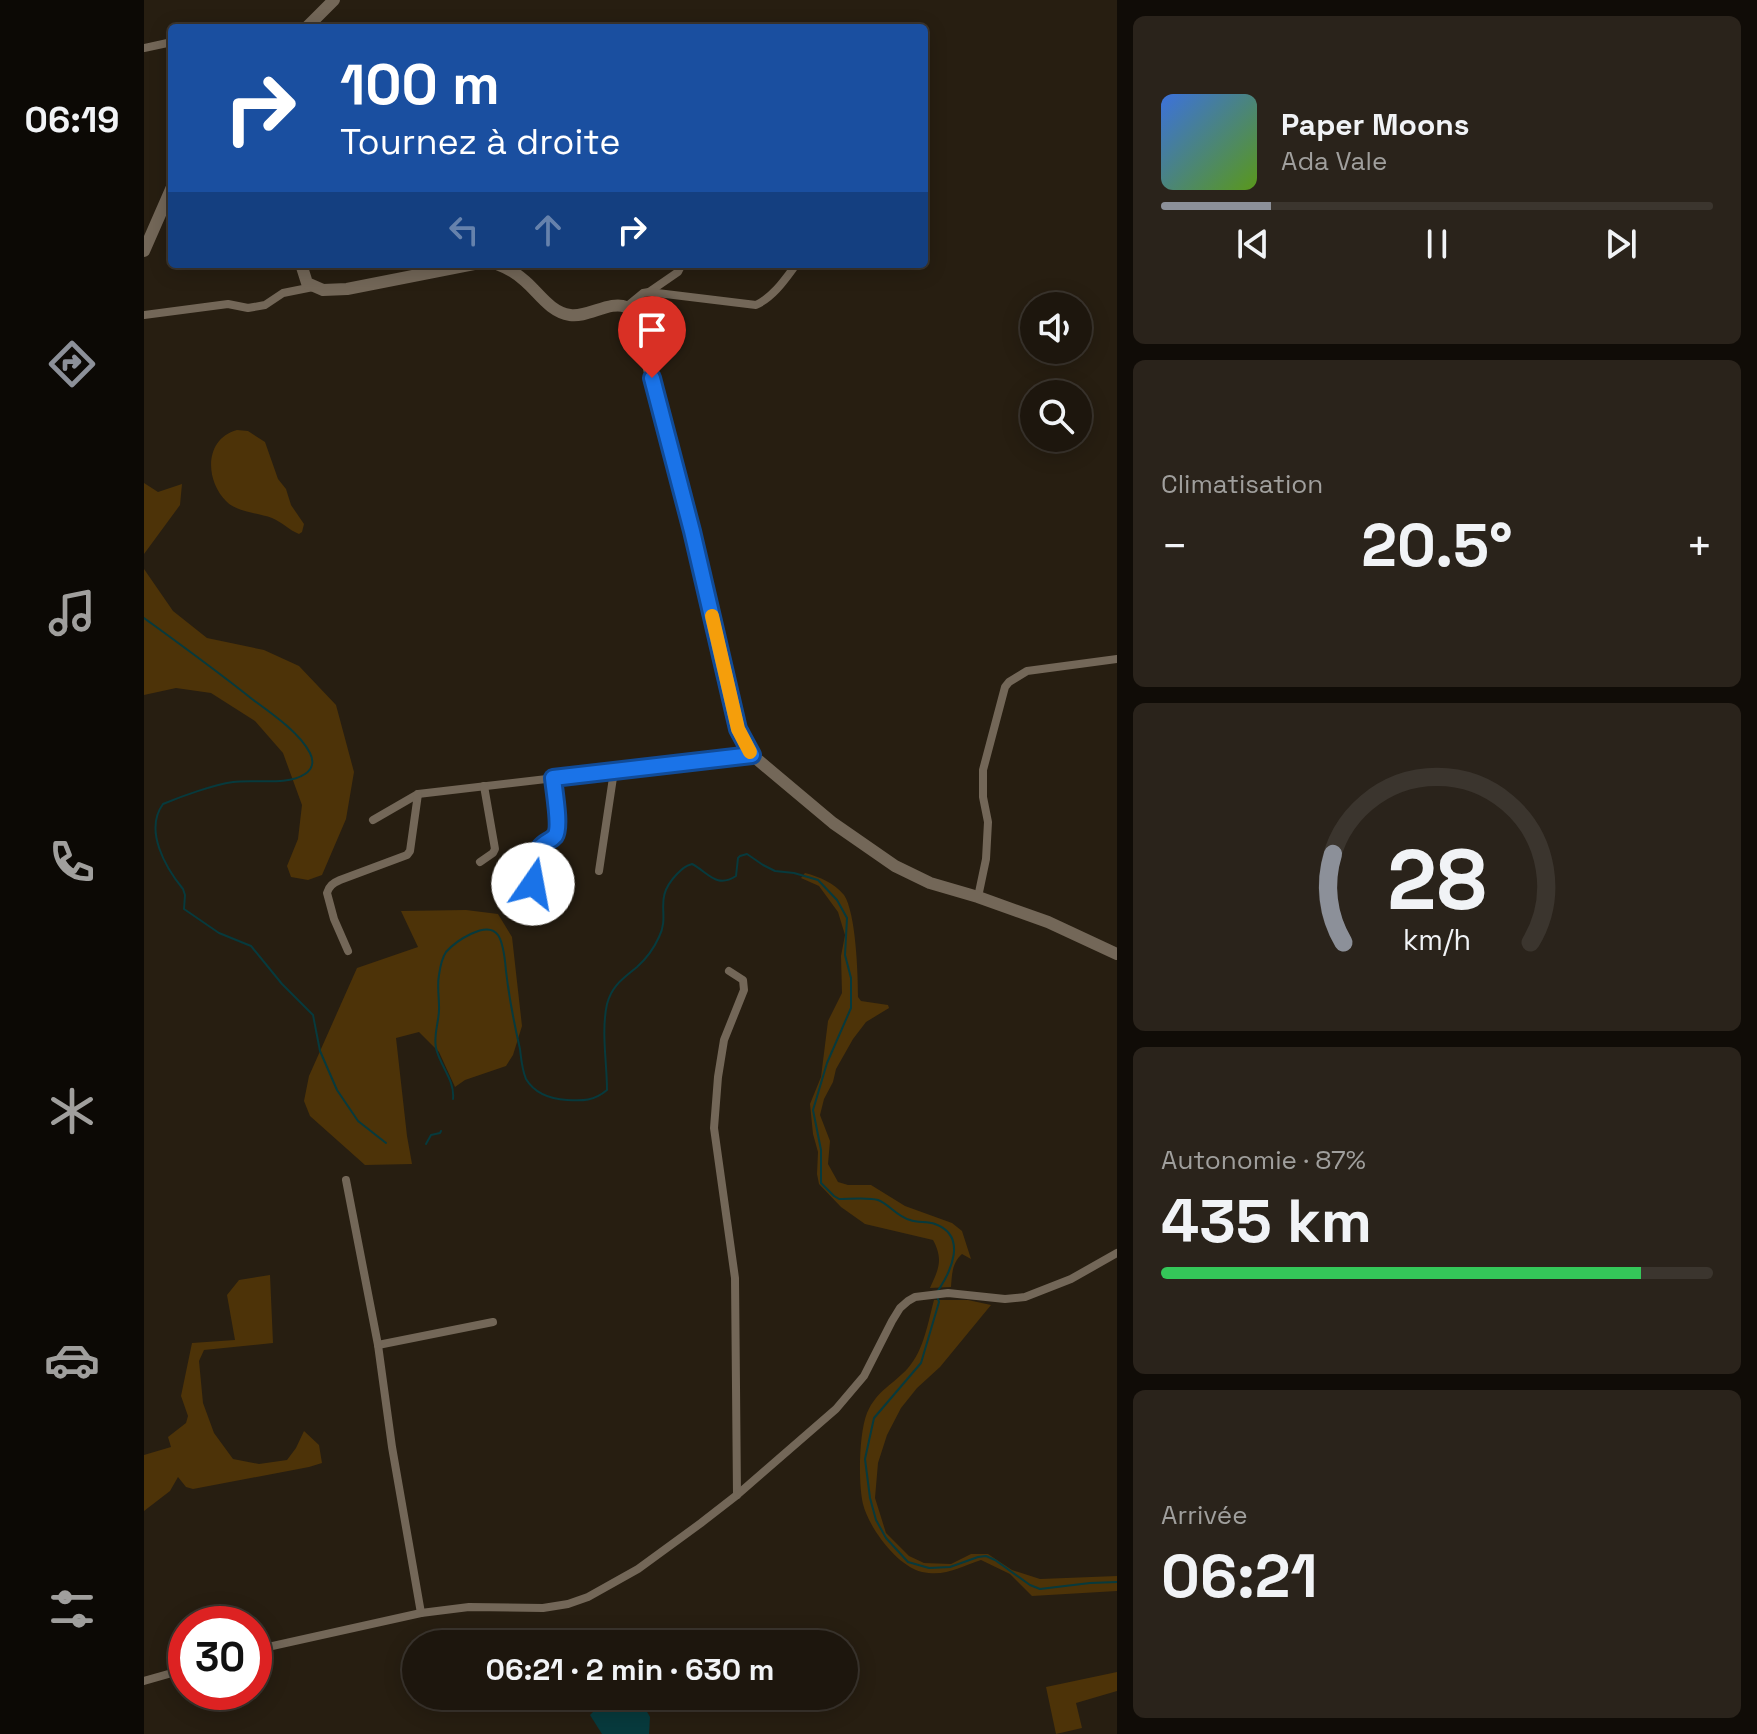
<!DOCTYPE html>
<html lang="fr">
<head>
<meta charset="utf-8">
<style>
	body { margin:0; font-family:"Space Grotesk",sans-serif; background:#2a231b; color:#f1f3f6; height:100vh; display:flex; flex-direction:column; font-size:30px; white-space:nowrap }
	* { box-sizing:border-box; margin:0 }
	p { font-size:26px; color:#a09f9d }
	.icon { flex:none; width:44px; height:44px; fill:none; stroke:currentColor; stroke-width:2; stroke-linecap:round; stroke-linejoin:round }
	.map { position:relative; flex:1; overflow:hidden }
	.sheet { display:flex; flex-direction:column; gap:16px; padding:16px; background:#100c07; width:640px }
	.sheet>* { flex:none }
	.banner { position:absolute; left:24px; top:24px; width:760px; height:244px; border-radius:8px; box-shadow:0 4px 20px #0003,0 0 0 2px #3b352e; background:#1a4fa0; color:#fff; overflow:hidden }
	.fabs { position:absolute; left:876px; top:292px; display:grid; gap:16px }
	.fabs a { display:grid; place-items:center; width:72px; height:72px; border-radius:50%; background:#1d160d; box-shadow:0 4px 20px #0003,0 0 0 2px #3b352e; font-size:40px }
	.speed { position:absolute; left:24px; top:1606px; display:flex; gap:16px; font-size:40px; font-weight:700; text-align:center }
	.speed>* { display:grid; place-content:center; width:104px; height:104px; border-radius:50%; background:#1d160d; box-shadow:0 4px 20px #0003,0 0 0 2px #3b352e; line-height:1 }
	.speed .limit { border:12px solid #d22; background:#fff; color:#111 }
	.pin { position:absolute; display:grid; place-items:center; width:68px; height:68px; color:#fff; margin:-82px -34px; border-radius:50% 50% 50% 0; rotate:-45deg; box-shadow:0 0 8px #0007 }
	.pin .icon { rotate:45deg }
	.me { position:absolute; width:88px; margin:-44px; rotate:12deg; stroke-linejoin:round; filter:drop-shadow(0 0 6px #0008) }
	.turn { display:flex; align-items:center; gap:28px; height:168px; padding:0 40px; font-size:36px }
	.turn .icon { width:104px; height:104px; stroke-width:2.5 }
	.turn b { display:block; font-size:56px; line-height:68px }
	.lanes { display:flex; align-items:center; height:76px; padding:0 40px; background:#0003; justify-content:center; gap:40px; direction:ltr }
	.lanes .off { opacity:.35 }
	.big { font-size:60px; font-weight:600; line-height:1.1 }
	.sheet .widget { flex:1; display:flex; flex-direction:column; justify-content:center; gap:12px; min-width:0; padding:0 28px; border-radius:12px; background:#2a231b }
	.sheet .dial { align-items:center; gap:0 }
	.dial svg { height:208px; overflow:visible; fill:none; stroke:#3b352e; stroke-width:7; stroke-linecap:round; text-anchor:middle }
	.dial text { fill:#f1f3f6; stroke:none }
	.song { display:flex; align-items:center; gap:24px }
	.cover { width:96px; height:96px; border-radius:12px; background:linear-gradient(135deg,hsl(220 70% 55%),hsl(90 70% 35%)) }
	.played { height:8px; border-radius:4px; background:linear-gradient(90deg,#8c9099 20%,#3b352e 20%) }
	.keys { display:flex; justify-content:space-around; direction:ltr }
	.heat { display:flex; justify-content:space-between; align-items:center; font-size:44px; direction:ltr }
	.charge { height:12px; border-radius:6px; background:linear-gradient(90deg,#34c759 87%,#3b352e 0) }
	.trip { position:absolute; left:258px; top:1630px; width:456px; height:80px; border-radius:40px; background:#1d160d; box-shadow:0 4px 20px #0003,0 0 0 2px #3b352e; font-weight:600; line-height:80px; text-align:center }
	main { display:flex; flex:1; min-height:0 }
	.dock { display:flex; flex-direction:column; width:144px; justify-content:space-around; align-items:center; background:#0c0905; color:#a09f9d }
	.dock .icon { width:56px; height:56px }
	.dock .selected { color:#8c9099 }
	.dock b { font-size:36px; color:#f1f3f6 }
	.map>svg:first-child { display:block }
	.green { fill:#4d3308 }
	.water { fill:#073a3d }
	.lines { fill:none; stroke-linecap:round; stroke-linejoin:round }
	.stream { stroke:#073a3d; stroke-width:2 }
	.street { stroke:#736758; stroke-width:8 }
	.secondary { stroke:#736758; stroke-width:12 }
	.route-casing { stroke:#114b97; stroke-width:20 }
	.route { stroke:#1a73e8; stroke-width:14 }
	.slow { stroke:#f59e0b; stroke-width:14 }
</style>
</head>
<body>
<main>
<nav class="dock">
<b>06:19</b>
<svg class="icon selected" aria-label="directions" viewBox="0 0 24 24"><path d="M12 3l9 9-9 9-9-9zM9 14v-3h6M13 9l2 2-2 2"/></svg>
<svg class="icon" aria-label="music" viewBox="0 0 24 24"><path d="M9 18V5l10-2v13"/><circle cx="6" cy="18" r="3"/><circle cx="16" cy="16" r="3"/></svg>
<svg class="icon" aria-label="phone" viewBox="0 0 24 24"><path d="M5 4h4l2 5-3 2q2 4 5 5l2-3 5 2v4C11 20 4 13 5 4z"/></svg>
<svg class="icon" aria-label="climate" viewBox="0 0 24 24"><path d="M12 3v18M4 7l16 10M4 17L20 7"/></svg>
<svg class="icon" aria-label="car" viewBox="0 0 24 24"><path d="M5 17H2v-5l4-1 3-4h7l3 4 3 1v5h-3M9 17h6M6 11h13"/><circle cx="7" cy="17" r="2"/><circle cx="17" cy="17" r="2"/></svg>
<svg class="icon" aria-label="filters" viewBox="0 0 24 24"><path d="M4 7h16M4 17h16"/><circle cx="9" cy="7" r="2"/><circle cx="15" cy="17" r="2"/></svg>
</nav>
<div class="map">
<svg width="973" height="1734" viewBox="0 0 973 1734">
	<rect width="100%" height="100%" fill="#271e11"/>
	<g class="green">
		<path d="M 93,430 L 104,431 L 121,442 L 134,479 L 142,489 L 147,505 L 160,524 L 158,532 L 155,534 C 145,530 138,522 128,518 C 114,513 92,512 82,501 C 61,480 60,439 93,430 Z"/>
		<polygon points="0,483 14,492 38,484 36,505 0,554"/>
		<polygon points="0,569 29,611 63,638 120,650 155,666 192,705 210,772 202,819 178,875 164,880 147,877 143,866 154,839 158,805 139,753 111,721 67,693 32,688 0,695"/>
		<path d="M 661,873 C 676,877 690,883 700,895 C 712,913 714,974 714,997 L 717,1001 L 744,1005 L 745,1008 L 722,1022 L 709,1039 L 692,1069 L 689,1082 L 680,1099 L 676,1115 L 686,1141 L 684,1164 L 694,1182 L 704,1185 L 727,1185 L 761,1206 L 808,1223 L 818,1231 L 827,1259 L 818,1254 C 808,1263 808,1274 807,1287 L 786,1288 C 794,1270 800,1260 789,1240 L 721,1224 L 697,1207 L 675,1184 L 673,1174 L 674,1152 L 669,1134 L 666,1104 L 677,1077 L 684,1021 L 698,993 L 697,956 L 701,935 L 694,912 L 675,886 L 657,878 Z"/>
		<polygon points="322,910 354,914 368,937 378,1026 369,1055 362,1066 321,1080 311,1087 295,1052 275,1032 252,1038 263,1136 268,1164 221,1165 166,1116 160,1101 165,1076 213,968 274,947 257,911"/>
		<polygon points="126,1275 129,1343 60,1350 55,1361 59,1403 70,1433 89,1459 115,1464 143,1460 152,1448 160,1431 175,1445 178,1463 165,1467 49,1489 42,1487 34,1477 26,1491 0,1511 0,1455 27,1447 24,1437 42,1423 44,1416 37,1396 48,1343 91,1340 83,1295 95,1280"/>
		<path d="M 790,1300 L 824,1300 L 847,1305 L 796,1367 L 773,1388 L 757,1408 L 743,1435 L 734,1463 L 731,1498 L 742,1533 L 765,1556 L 780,1563 L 807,1564 L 827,1554 L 844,1554 L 868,1570 L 896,1579 L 973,1576 L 973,1591 L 888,1596 L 866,1574 L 837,1560 C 815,1567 802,1577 778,1572 C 753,1566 725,1528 719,1504 C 714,1483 715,1433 723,1413 C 733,1390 750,1384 764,1368 C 780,1350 784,1322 790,1300 Z"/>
		<polygon points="973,1672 973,1691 932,1703 938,1728 912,1734 902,1687"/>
	</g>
	<polygon class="water" points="458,1703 477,1703 502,1710 506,1717 505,1734 458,1734 446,1715"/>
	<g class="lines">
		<g class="stream">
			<path d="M 0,618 C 37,645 73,671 108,699 C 127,713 155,732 166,753 C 170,761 169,769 161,774 C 143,786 110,779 89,782 C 69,785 38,796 19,804 C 0,830 21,867 39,889 L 41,895 L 40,909 L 75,933 L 107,946 L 138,984 L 169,1015 L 176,1051 L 193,1090 L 214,1121 L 242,1143"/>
			<path d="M 309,1099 C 311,1080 296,1066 292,1048 C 289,1033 296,1020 295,1006 C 295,996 293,985 295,975 C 296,968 298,958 302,952 C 311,942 343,919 354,935 C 360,944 361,960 362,971 C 365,997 370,1023 376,1049 C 377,1058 378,1070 382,1079 C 391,1094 407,1099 423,1100 C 439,1101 450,1101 463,1090 C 463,1062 457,1032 463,1004 C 468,985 480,978 493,967 C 502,959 510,948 515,937 C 527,913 508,900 533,874 C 538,869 541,866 548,864 C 564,872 572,889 592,876 L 594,858 L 596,856 L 603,854 L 619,865 L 631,871 L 650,873 L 674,880 L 693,900 L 703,918 L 701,955 L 707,978 L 707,1008 L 683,1063 L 669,1110 L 677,1150 L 677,1183 L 690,1196 L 695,1199 C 705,1199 725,1197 734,1200 C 745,1204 753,1217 766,1220 C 774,1223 783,1221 791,1224 C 824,1236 807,1272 793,1292"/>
			<polyline points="282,1144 287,1135 296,1133 297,1131"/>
			<polyline points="794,1299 795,1302 777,1363 730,1418 721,1459 726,1498 732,1520 742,1538 764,1562 785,1568 806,1567 834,1557 842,1556 851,1560 886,1585 896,1589 946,1583 973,1582"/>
		</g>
		<g class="street">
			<polyline points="0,48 28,42"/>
			<polyline points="505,292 534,272 538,264"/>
			<path d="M 482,307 L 499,293 L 505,292 L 612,305 C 629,297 640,281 651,266"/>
			<polyline points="0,315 84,304 104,308 121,305 139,293 169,287"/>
			<polyline points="229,820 274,794 608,755"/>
			<polyline points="336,862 349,853 351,849 340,786"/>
			<polyline points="455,871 470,771"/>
			<path d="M 389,884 L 396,848 C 400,842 407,841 411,836 C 417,828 410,789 409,778"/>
			<polyline points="834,897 842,859 844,822 839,797 839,770 861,687 865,682 883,671 973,659"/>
			<path d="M 204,951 L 190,919 L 183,893 C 185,886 189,883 196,880 L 263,855 L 266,851 L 274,794"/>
			<polyline points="585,971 599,980 600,990 580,1040 574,1077 570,1128 591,1278 593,1495"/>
			<polyline points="202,1180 234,1345 248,1447 277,1613"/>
			<polyline points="234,1345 349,1322"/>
			<polyline points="110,1650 277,1613 325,1607 399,1608 424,1604 444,1597 494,1569 557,1523 593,1495 692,1409 720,1376 748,1321 756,1308 764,1301 771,1297 804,1293 861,1299 881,1297 927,1279 973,1253"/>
			<polyline points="0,1681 42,1669"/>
		</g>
		<g class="secondary">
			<polyline points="162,28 190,0"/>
			<polyline points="0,251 28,187"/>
			<polyline points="157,264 163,283 179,290 203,289 330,264"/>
			<path d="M 353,264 C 364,268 372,273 381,281 C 395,293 406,312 426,315 C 443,318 467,300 482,307 C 486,309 488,313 491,316 L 548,531 L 594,729 L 608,755 L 689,823 L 751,866 L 786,883 L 834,897 L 904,922 L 973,954"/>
		</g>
	</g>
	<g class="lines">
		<g class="route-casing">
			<path id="route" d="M 389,884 L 396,848 C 400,842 407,841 411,836 C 417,828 410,789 409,778 L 608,755 L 594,729 L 548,531 L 508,378"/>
		</g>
		<use href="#route" class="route"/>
		<polyline class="slow" points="568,616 594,729 606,752"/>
	</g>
</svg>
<div class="fabs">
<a><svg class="icon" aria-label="sound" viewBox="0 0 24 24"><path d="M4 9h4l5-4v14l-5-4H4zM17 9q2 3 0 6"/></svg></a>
<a><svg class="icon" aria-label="search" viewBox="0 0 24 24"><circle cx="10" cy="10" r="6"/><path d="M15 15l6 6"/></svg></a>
</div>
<div class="speed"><div class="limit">30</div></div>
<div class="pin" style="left:508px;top:378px;background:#d93025"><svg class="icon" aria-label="arrive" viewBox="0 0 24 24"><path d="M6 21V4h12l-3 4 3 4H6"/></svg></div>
<svg class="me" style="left:389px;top:884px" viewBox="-20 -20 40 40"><circle r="19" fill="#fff"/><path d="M0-13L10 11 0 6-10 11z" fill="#1a73e8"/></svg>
<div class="trip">06:21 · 2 min · 630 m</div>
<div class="banner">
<div class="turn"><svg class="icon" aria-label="right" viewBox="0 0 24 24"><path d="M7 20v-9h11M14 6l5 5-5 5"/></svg><div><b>100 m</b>Tournez à droite</div></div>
<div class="lanes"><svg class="icon off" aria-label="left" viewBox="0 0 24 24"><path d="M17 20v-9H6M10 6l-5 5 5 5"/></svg><svg class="icon off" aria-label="ahead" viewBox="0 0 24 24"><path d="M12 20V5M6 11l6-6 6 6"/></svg><svg class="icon" aria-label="right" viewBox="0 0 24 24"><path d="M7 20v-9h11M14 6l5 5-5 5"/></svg></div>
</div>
</div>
<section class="sheet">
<div class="widget">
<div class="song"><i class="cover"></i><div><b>Paper Moons</b><p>Ada Vale</p></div></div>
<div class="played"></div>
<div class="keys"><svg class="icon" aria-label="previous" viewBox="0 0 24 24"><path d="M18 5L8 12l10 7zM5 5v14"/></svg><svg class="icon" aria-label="pause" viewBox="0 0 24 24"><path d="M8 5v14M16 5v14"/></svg><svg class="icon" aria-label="next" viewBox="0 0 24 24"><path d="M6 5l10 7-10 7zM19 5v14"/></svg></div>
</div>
<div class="widget"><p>Climatisation</p>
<div class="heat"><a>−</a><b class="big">20.5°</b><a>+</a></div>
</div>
<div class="widget dial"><svg viewBox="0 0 100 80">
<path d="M14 69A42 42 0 1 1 86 69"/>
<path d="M14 69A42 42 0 0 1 10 35" stroke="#8c9099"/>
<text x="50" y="56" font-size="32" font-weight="700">28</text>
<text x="50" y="72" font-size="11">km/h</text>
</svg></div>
<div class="widget"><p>Autonomie · 87%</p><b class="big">435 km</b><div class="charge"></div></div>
<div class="widget"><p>Arrivée</p><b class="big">06:21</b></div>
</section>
</main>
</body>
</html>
